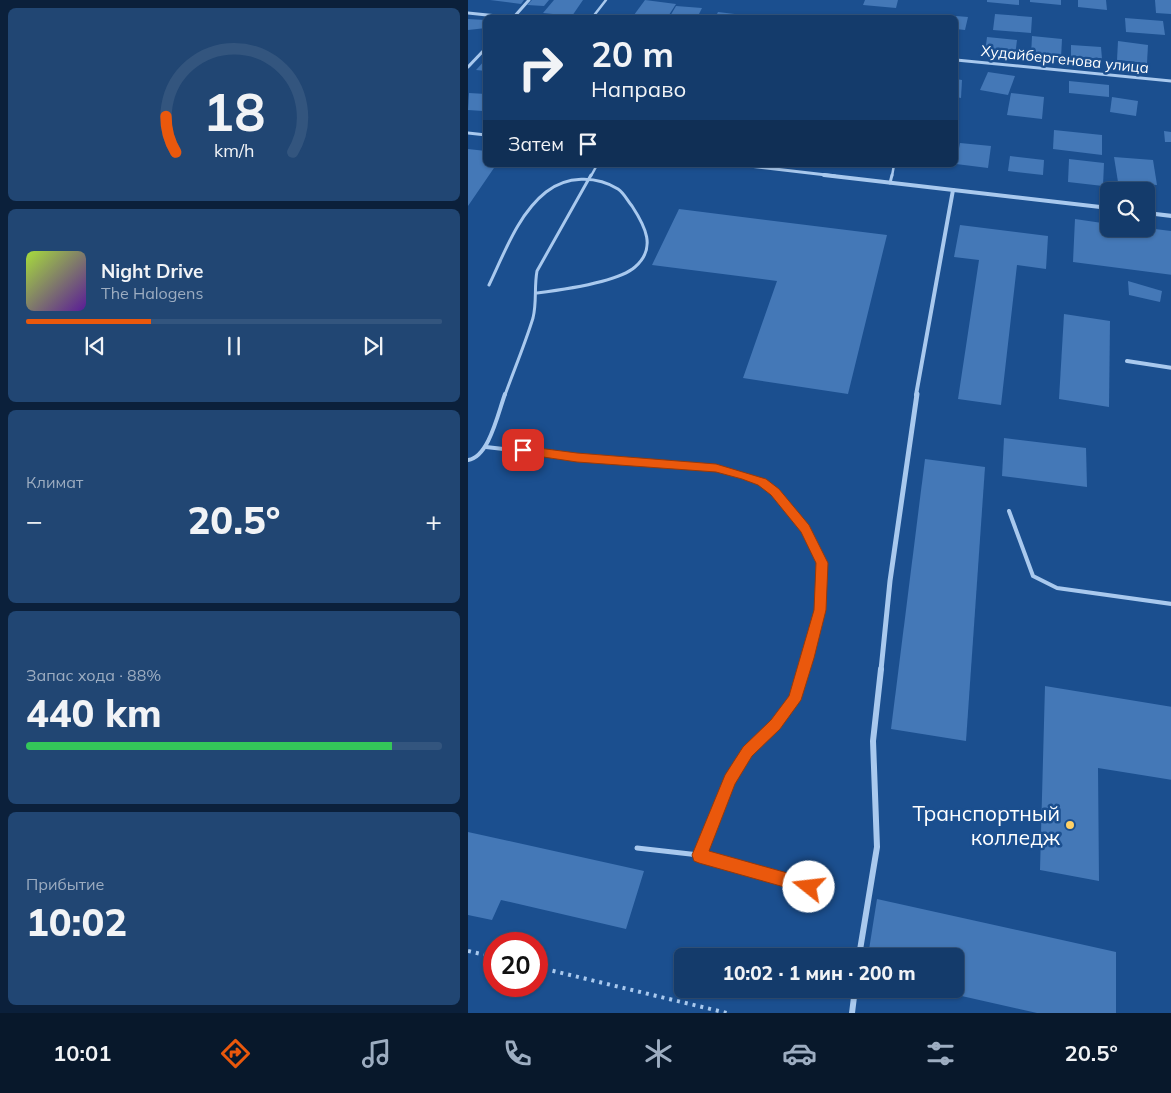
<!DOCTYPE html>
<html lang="ru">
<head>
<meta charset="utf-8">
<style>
	body { margin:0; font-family:Mulish,sans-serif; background:#214673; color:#f1f3f6; height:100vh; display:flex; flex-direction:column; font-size:19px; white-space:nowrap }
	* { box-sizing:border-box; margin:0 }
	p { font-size:16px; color:#9dadc1 }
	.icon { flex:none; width:28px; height:28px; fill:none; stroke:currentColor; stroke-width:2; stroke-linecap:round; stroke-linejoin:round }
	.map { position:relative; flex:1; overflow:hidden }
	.sheet { display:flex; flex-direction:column; gap:8px; padding:8px; background:#0b203b; width:468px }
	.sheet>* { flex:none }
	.banner { position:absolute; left:15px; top:15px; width:475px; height:152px; border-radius:8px; box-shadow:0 1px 4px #0004,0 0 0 1px #33557e; background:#143b6b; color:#f1f3f6; overflow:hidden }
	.tools { position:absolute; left:632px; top:182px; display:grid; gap:10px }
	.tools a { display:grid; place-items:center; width:55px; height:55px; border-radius:8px; background:#143b6b; box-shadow:0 1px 4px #0004,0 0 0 1px #33557e; font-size:25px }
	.speed { position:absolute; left:15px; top:932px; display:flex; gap:10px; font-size:25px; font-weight:700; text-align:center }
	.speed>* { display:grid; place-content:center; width:65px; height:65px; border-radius:50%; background:#143b6b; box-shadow:0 1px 4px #0004,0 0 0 1px #33557e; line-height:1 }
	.speed .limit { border:8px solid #d22; background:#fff; color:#111 }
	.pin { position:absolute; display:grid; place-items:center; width:42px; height:42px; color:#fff; margin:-21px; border-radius:10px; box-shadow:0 2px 8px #0006 }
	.me { position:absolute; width:55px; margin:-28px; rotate:286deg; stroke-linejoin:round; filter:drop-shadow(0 0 4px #0008) }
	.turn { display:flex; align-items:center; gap:18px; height:105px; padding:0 25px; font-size:22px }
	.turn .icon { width:65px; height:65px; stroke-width:2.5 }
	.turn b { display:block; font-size:35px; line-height:42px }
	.then { display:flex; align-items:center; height:48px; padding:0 25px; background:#0003; gap:10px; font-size:19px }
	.big { font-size:38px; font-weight:800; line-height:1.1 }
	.sheet .widget { flex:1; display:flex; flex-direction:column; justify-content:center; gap:8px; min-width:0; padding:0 18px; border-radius:8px; background:#214673 }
	.sheet .dial { align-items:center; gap:0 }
	.dial svg { height:130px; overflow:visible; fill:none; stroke:#33557e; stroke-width:7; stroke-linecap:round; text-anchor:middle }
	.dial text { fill:#f1f3f6; stroke:none }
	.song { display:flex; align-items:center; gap:15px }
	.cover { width:60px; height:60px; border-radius:8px; background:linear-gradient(135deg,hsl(80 70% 55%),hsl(270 70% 35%)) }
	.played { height:5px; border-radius:2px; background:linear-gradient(90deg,#ea580c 30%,#33557e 30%) }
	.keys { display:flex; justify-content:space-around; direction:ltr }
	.heat { display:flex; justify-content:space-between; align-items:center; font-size:28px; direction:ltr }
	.charge { height:8px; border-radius:4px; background:linear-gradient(90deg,#34c759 88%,#33557e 0) }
	.trip { position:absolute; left:206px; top:948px; width:290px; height:50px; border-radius:8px; background:#143b6b; box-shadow:0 1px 4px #0004,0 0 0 1px #33557e; font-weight:800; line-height:50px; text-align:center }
	.tabs { display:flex; height:80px; justify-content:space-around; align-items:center; background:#08182b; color:#9dadc1 }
	.tabs .icon { width:35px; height:35px }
	.tabs .active { color:#ea580c }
	.tabs b { font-size:22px; color:#f1f3f6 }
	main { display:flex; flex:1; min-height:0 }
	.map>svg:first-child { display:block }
	.building { fill:#4478b7 }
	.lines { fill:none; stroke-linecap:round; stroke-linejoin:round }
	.path { stroke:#a9c9ee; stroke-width:4; stroke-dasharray:3 5; stroke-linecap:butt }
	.lane-far3 { stroke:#a9c9ee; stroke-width:2.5 }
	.lane-far2 { stroke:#a9c9ee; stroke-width:3 }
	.lane-far1 { stroke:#a9c9ee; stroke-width:4 }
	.lane { stroke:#a9c9ee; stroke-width:5 }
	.street-far3 { stroke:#a9c9ee; stroke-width:3 }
	.street-far2 { stroke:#a9c9ee; stroke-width:4 }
	.street-far1 { stroke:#a9c9ee; stroke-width:5 }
	.street { stroke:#a9c9ee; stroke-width:6 }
	.route { fill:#ea580c; stroke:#983908 }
	.poi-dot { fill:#ffd166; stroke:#1b4f8f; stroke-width:2 }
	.labels { text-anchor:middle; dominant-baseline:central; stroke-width:5; stroke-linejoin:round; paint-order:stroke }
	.far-street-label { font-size:15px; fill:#fff; stroke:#1b4f8f }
	.near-poi-label { font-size:21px; fill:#fff; stroke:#1b4f8f; text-anchor:end }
</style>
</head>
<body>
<main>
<section class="sheet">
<div class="widget dial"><svg viewBox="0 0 100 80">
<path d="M14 69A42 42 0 1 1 86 69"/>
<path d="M14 69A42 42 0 0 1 8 47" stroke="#ea580c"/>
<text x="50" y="56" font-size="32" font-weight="700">18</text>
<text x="50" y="72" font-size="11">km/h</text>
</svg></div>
<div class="widget">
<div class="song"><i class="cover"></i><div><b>Night Drive</b><p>The Halogens</p></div></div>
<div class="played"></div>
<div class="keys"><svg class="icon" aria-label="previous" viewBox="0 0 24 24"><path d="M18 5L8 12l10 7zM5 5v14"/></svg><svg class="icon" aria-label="pause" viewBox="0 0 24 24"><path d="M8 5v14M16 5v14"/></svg><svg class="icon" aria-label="next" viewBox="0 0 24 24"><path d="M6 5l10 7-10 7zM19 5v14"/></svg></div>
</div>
<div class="widget"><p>Климат</p>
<div class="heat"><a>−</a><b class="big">20.5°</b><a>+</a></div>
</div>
<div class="widget"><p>Запас хода · 88%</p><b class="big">440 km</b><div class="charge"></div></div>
<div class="widget"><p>Прибытие</p><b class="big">10:02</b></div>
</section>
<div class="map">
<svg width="704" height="1013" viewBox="0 0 704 1013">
	<rect width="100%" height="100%" fill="#1b4f8f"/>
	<g class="building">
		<polygon points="22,0 56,0 53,4"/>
		<polygon points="64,0 81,0 76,6 59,5"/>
		<polygon points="86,0 115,0 104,16 75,13"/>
		<polygon points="177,0 208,4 199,18 166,15"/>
		<polygon points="397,0 430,0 428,8 395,5"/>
		<polygon points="519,0 551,0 551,5 519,2"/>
		<polygon points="562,0 593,0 593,5 562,2"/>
		<polygon points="610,0 638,0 639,10 610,7"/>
		<polygon points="687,0 704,0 704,14 688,13"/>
		<polygon points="208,6 234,8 229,18 201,18"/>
		<polygon points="250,12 275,15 273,18 247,18"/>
		<polygon points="527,14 564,17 563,33 525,30"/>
		<polygon points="488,16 500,17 497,30 488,29"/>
		<polygon points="657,18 695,21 697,35 658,32"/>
		<polygon points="0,19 18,20 18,28 0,30"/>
		<polygon points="564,36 594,39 593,58 563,56"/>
		<polygon points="519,37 549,40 547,56 517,53"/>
		<polygon points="650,41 680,45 679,63 649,60"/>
		<polygon points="603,45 633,47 634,59 603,56"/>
		<polygon points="18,59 18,71 8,70"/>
		<polygon points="520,72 547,76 540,95 512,90"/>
		<polygon points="488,79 494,80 493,98 488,97"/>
		<polygon points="601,81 641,85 641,97 601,93"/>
		<polygon points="1,93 18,94 15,111 0,110"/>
		<polygon points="543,93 576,97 574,119 539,115"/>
		<polygon points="644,97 670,101 668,116 642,112"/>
		<polygon points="586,130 634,135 634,155 585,149"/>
		<polygon points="696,131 704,132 704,142 697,142"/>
		<polygon points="492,143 523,146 520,168 488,164"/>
		<polygon points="0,149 18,151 18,165 28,165 0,206"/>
		<polygon points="542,156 576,160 575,175 540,171"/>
		<polygon points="646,157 685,160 689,185 650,182"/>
		<polygon points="601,159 636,163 635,186 600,182"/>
		<polygon points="211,209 419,235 380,394 275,378 309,281 184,265"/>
		<polygon points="607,219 641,224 641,229 679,228 704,231 704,275 605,262"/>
		<polygon points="492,225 580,236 578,269 549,265 533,405 490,399 511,260 486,257"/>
		<polygon points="660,281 694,291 692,302 661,295"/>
		<polygon points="596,314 642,321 641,407 591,399"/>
		<polygon points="536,438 618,448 619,487 534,476"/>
		<polygon points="457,459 517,467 498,741 423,729"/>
		<polygon points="577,686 704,707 704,780 630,768 631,881 572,870"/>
		<polygon points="0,832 176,871 158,929 33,900 24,920 0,915"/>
		<polygon points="409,899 648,952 648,1013 569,1013 467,990 488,989 488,956 400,956"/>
	</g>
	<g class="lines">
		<g class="path">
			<polyline points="0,951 26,957"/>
			<polyline points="69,967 259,1013"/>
		</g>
		<g class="lane-far3">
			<polyline points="124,18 138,0"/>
			<polyline points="123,176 129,165"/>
			<polyline points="424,176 426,165"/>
		</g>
		<g class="lane-far2">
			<polyline points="422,183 424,175"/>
			<path d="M 21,285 C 36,254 50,214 78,192 C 98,176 128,175 150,189 C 156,193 159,200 164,206 C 177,226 189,248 167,267 C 150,282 93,290 69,293"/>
			<path d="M 37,395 C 46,370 57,344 65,318 C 69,302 66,287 69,271 L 123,175"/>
		</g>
		<g class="lane-far1">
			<polyline points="18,447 112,458 231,465 276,475 302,488 321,507 339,531 354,563 351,612 337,670"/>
			<path d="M 0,460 C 21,457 30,413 37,394"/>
			<polyline points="541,511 565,576 589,588 704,604"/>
		</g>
		<g class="lane">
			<polyline points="169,848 231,855 341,887"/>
			<polyline points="231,855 264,777 285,746 322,707 338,669"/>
		</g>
		<g class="street-far3">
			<polyline points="0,13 48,18"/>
			<polyline points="45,18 61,0"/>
			<polyline points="488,60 704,81"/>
			<polyline points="0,67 18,48"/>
			<polyline points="0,133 18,135"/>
			<polyline points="273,165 367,176"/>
		</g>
		<g class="street-far2">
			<polyline points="356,175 641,208"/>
			<polyline points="679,213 704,216"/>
			<polyline points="659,361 704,368"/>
			<polyline points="448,395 485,190"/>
		</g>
		<polyline class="street-far1" points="413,670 422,581 449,394"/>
		<g class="street">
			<polyline points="391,956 409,847 405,741 413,669"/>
			<polyline points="384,1013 387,989"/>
		</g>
	</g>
	<polygon class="route" points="55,446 109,453 248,464 298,479 311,489 341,525 360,563 358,610 346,658 333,700 312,729 284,756 267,784 241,851 341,879 346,881 348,887 346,892 341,894 231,863 226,861 224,855 257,775 275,747 303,720 321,696 346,610 348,563 333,532 303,495 290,485 274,479 248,472 109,462 55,454 50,450"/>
	<circle class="poi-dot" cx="602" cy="825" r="5"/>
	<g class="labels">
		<g class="far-street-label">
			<text transform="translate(597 59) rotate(6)">Худайбергенова улица</text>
		</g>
		<g class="near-poi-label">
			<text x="592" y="813">Транспортный<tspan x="592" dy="24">колледж</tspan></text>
		</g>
	</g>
</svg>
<div class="tools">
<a><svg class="icon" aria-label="search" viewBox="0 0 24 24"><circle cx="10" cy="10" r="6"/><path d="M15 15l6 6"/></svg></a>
</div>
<div class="speed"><div class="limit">20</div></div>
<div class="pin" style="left:55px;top:450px;background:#d93025"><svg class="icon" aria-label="arrive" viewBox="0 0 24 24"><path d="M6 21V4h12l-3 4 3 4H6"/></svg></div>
<svg class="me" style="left:341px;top:887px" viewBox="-20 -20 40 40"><circle r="19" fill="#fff"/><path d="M0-13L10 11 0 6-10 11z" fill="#ea580c"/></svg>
<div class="trip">10:02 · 1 мин · 200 m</div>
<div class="banner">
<div class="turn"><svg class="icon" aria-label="right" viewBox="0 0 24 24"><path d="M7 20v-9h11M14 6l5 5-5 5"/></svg><div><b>20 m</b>Направо</div></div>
<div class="then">Затем<svg class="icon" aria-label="arrive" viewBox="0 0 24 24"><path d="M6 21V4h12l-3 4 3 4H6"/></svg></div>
</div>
</div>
</main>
<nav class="tabs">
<b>10:01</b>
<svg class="icon active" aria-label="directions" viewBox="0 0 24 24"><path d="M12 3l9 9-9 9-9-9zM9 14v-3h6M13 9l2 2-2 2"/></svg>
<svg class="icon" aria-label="music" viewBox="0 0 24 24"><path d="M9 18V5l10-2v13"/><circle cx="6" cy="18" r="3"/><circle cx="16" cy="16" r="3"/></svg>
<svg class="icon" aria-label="phone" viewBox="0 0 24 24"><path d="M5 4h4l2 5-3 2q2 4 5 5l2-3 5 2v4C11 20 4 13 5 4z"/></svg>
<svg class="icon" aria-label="climate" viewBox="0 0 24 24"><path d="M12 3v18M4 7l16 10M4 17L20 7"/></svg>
<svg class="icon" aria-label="car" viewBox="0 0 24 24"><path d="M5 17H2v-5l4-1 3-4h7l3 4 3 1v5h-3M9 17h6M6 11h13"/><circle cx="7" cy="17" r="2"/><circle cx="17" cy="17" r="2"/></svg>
<svg class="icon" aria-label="filters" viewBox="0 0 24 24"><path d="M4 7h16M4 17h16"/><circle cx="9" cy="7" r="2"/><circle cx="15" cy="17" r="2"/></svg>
<b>20.5°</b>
</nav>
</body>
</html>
